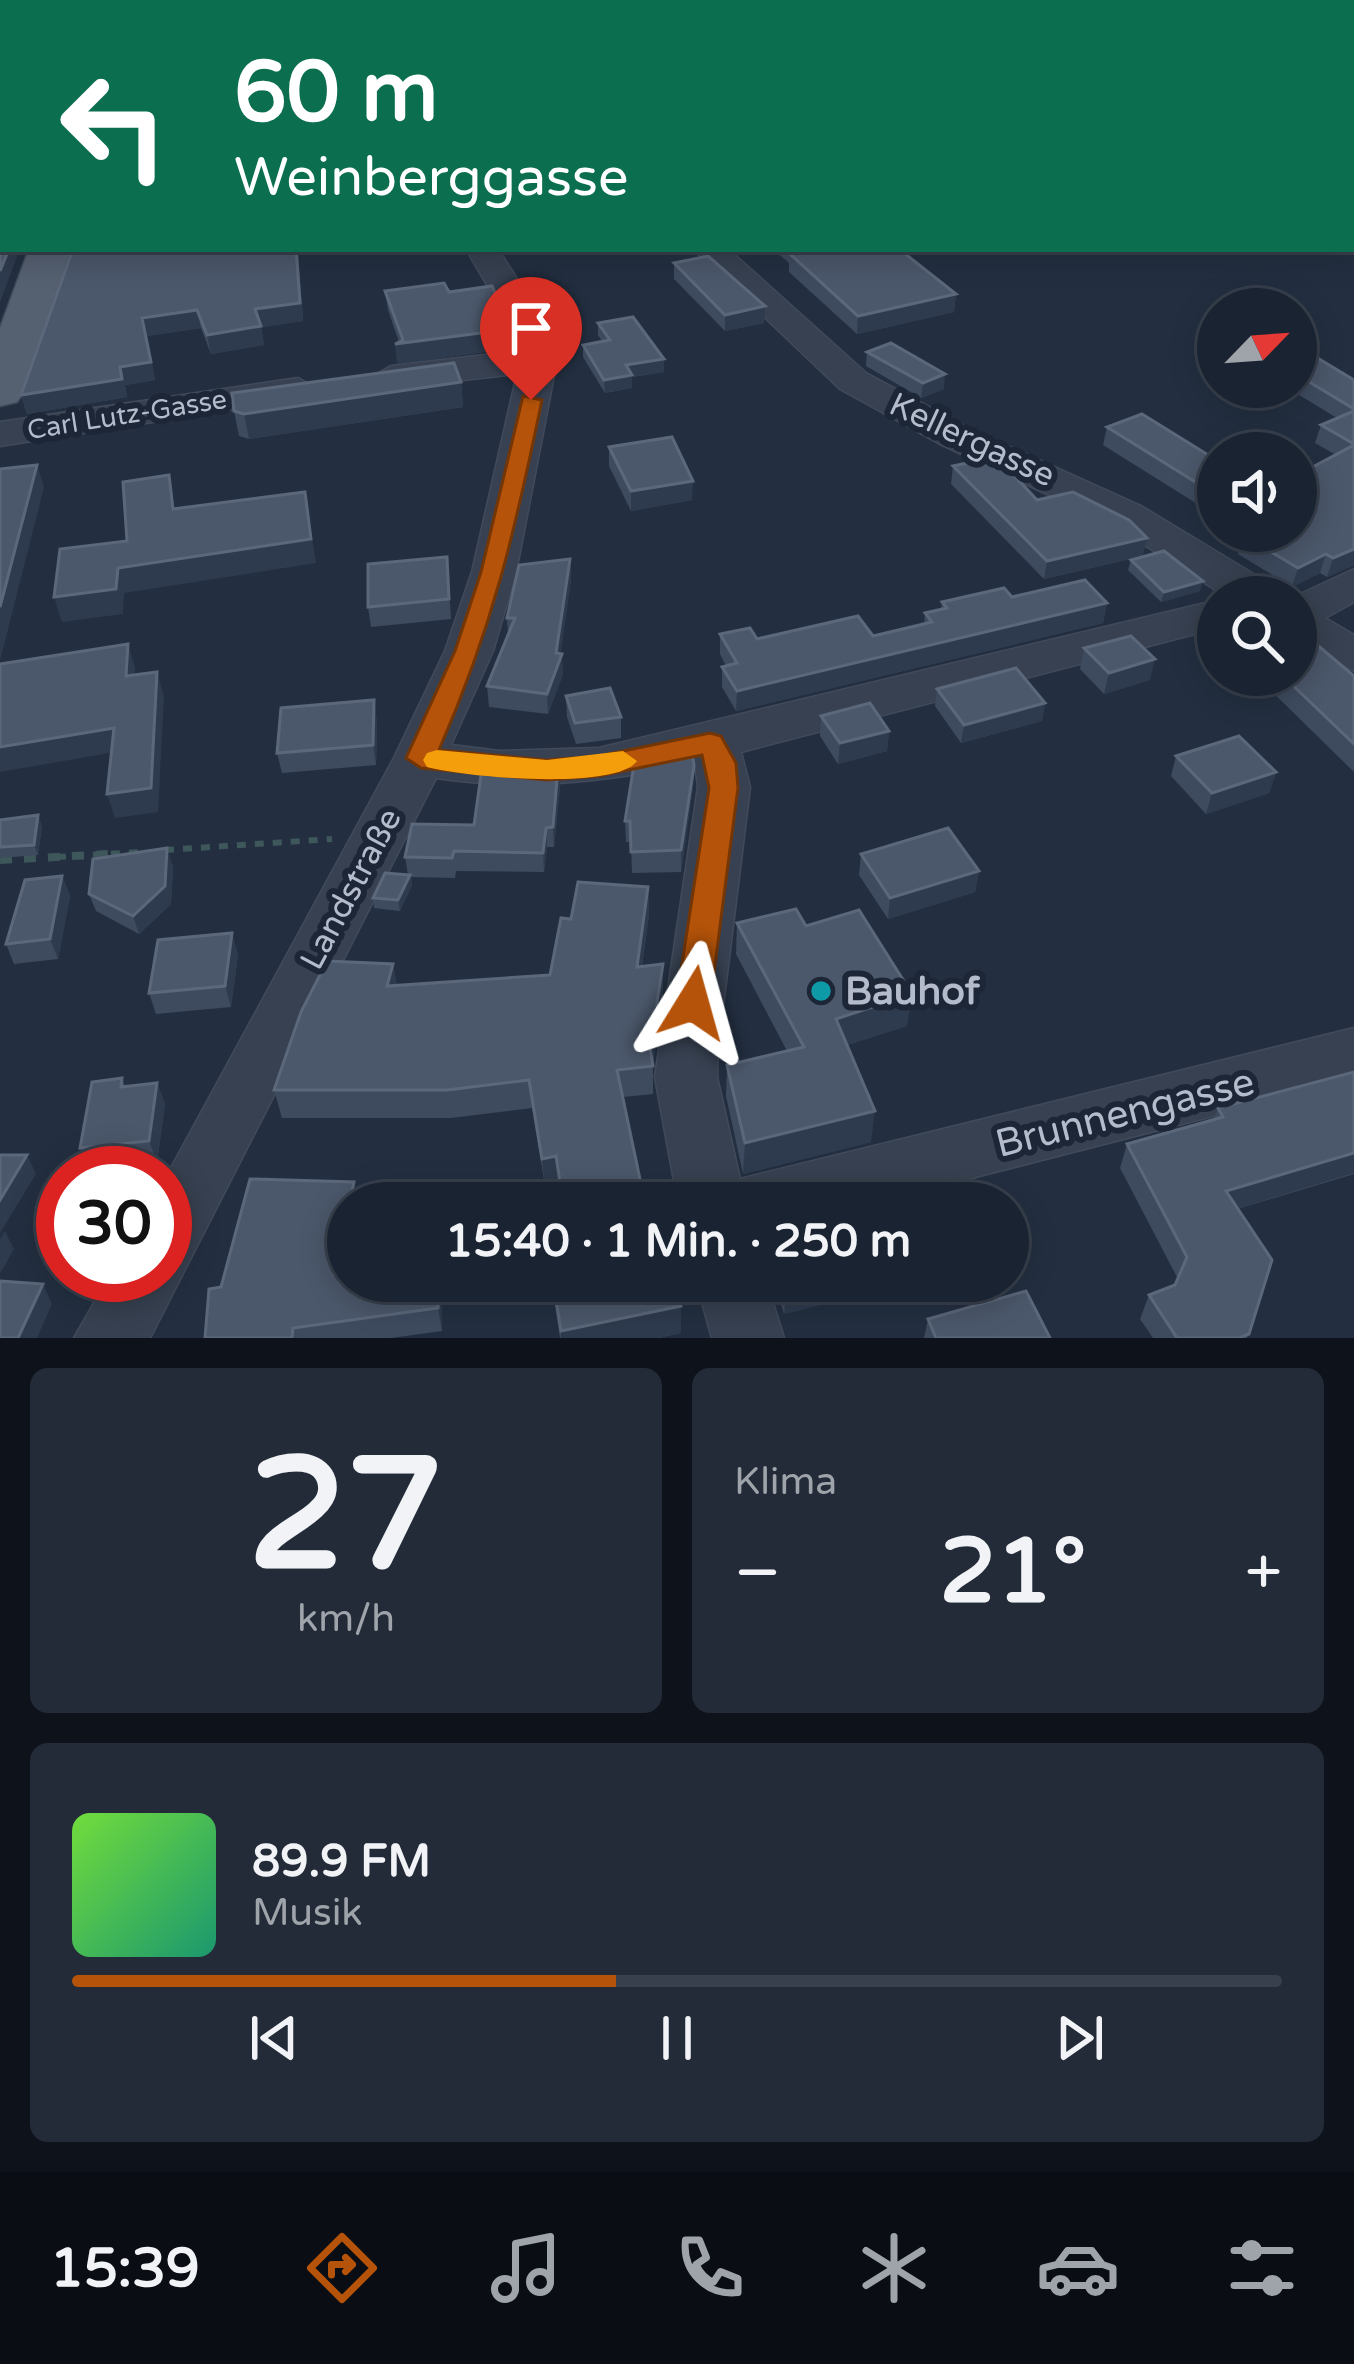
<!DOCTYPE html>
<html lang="de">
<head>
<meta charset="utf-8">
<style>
	body { margin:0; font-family:"Varela Round",sans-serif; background:#232b39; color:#f1f3f6; height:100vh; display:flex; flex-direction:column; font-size:45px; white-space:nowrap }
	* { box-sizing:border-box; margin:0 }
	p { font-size:39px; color:#9fa4ab }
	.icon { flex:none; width:66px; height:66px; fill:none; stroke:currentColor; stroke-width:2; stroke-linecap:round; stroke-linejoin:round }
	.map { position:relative; height:1338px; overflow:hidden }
	.details { display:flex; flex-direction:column; gap:30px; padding:30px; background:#0e131b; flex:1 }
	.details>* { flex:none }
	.banner { position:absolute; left:0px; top:0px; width:1356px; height:252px; box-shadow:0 6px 30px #0003,0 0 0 3px #38404d; background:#0b6e4f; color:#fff; overflow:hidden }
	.needle { width:78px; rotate:65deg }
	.buttons { position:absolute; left:1197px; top:288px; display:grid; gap:24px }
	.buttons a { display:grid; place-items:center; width:120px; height:120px; border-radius:50%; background:#1a2331; box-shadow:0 6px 30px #0003,0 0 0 3px #38404d; font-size:60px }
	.speed { position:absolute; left:36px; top:1146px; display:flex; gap:24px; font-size:60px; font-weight:700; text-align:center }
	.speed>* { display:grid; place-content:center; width:156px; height:156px; border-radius:50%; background:#1a2331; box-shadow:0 6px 30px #0003,0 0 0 3px #38404d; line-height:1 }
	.speed .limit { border:18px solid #d22; background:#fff; color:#111 }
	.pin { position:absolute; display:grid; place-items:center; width:102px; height:102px; color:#fff; margin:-123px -51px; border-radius:50% 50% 50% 0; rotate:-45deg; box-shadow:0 0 12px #0007 }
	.pin .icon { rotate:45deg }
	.me { position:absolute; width:132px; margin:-66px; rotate:8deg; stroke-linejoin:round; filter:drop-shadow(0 0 9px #0008) }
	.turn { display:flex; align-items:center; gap:42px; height:252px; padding:0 36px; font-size:54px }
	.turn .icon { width:156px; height:156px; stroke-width:2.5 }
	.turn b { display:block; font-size:84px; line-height:102px }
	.big { font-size:90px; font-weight:700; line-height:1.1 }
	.details .tile { flex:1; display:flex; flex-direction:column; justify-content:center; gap:18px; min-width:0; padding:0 42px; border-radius:18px; background:#232b39 }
	.details .dial { align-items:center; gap:0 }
	.dial b { font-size:156px; line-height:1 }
	.song { display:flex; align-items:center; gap:36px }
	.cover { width:144px; height:144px; border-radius:18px; background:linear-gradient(135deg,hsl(100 70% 55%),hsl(160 70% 35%)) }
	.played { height:12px; border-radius:6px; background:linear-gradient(90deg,#b45309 45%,#38404d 45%) }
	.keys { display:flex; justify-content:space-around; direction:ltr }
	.heat { display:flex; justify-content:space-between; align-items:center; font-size:66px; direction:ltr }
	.details .tiles { flex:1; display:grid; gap:30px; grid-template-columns:1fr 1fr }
	.tile:last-child { grid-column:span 2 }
	.trip { position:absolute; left:327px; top:1182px; width:702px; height:120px; border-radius:60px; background:#1a2331; box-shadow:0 6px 30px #0003,0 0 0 3px #38404d; font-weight:700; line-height:120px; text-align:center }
	.tabs { display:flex; height:192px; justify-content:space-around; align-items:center; background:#0a0e14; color:#9fa4ab }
	.tabs .icon { width:84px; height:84px }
	.tabs .on { color:#b45309 }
	.tabs b { font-size:54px; color:#f1f3f6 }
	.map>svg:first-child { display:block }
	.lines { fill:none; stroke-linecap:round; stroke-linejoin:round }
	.minor-casing { stroke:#414a5a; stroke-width:3 }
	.major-casing { stroke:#414a5a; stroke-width:3 }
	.path-far2 { stroke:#3e575a; stroke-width:3; stroke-dasharray:4.5 4.5; stroke-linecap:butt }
	.path-far1 { stroke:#3e575a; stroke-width:6; stroke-dasharray:9 9; stroke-linecap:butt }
	.path { stroke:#3e575a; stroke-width:8; stroke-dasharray:12 12; stroke-linecap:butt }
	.minor { fill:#374151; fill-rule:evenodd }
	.major { fill:#556071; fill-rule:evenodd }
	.wall { fill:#3e4b5f }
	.shaded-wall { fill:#2e3b4e }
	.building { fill:#4b586b; stroke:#5b677a; stroke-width:3 }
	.route { fill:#b45309; stroke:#753606; stroke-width:3 }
	.slow { fill:#f59e0b }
	.culture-dot { fill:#0f9aa8; stroke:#1c2636; stroke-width:4.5 }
	.labels { text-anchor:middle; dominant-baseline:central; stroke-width:12; stroke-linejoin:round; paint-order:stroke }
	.far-street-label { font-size:27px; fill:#b4bccb; stroke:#1c2636 }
	.street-label { font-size:33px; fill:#b4bccb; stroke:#1c2636 }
	.near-poi-label { font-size:39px; font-weight:bold; fill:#b4bccb; stroke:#1c2636; text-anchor:start }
	.near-street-label { font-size:39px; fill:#b4bccb; stroke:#1c2636 }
</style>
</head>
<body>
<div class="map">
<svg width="1354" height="1338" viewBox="0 0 1354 1338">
	<rect width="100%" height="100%" fill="#232f41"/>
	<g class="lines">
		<g class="minor-casing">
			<g id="minor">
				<polygon points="477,0 501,0 476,3"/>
				<path d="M 466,249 L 498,249 L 549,329 L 557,360 L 516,572 L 493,651 L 451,745 L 500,751 L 599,748 L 1218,600 L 1218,628 L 741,752 L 750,787 L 718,1047 L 717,1077 L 740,1179 L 1354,1028 L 1354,1080 L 874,1203 L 678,1203 L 655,1077 L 698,787 L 695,763 C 606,782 526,791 436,778 L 150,1338 L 74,1338 L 110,1275 L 165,1275 L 165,1179 L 394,758 L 445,651 L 472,572 L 517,374 L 391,388 L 372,377 L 391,366 L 518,351 L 513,329 Z"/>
				<polygon points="693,249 728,249 866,373 970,429 1141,506 1275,587 1282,597 1227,597 1111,524 942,445 840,389"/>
				<polygon points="298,378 317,389 311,397 0,446 0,422"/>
				<polygon points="1354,569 1354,602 1325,618 1354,635 1354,671 1296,641 1294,597"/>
				<polygon points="696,1281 766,1281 784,1338 712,1338"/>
			</g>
		</g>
		<g class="major-casing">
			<g id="major">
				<polygon points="166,0 201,0 164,3"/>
				<polygon points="29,249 71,249 24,392 17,402 0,406 0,328"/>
			</g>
		</g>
		<polyline class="path-far2" points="1161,0 1168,3"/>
		<g class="path-far1">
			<polyline points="165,850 332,839"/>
			<polyline points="57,857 140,852"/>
		</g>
		<polyline class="path" points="0,860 110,854"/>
		<use href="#minor" class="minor"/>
		<use href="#major" class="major"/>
	</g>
	<g class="wall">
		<polygon points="220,0 473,0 472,3 220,3"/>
		<polygon points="73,249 298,249 303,321 261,327 264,345 211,354 201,328 147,336 155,380 125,385 127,397 27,414 21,395"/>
		<polygon points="773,249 899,249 956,294 954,312 857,334 789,272 789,263"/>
		<polygon points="674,263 764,323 725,331 674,279"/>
		<polygon points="385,291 449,292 512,329 513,348 397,364 399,342 388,310"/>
		<polygon points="598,323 664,372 632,377 632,388 605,393 583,357 583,345 602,341 598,335"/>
		<polygon points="867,352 944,389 921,398 866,366"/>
		<polygon points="1296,354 1354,380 1354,565 1327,577 1320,573 1292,587 1238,554 1243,535 1246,534 1240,531 1296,531 1336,455 1315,443 1321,425 1337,418 1286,387 1296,387"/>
		<polygon points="461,382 463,407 249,439 239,436 234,411"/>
		<polygon points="1107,427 1218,461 1218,517 1103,445"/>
		<polygon points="609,447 692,500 631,511 609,466"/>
		<polygon points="953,466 1037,500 1143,556 1044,579 951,484"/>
		<polygon points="447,557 451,619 371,627 368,607"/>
		<polygon points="570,559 571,579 560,654 563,674 548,714 489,707 487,686 508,635 507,618"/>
		<polygon points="1131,560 1200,591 1161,602 1128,570"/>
		<polygon points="1012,597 1107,603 1103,623 736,711 722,687 722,667 726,666 720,654 720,634 757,639 873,636 924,624 925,613 941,609 942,602"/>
		<polygon points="1218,615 1218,639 1213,634"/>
		<polygon points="1084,648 1150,680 1104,694 1080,669"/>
		<polygon points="1255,675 1354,676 1354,772"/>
		<polygon points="937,689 1045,703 1042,721 961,743 935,706"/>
		<polygon points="566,696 621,717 621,738 576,744 567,717"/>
		<polygon points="821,716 889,731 887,751 838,764 820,736"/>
		<polygon points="377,721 376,765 282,773 277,753"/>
		<polygon points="1176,756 1276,772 1269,793 1206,814 1171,776"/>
		<polygon points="694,766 693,787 681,872 632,873 631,842 626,842 625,821"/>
		<polygon points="558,768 560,787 554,847 547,847 544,872 456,871 455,878 411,877 412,885 400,911 374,908 373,898 408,875 405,857 474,825"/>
		<polygon points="0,820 42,825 38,855 0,858"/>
		<polygon points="861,854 979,871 975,892 888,919 859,875"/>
		<polygon points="173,866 171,904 139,934 96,911 89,894"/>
		<polygon points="62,876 70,896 58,959 14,964 6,944"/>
		<polygon points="648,887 649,915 642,966 663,993 653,1063 653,1094 623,1097 645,1203 561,1203 559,1184 545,1186 532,1108 451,1118 282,1118 274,1090 393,964 397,986 550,975 571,919"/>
		<polygon points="737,923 806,926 907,1026 847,1045 871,1142 743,1174 726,1096 727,1065 787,1051 736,954"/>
		<polygon points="238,954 231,1007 156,1014 149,993"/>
		<polygon points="1354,1072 1354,1174 1237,1209 1272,1260 1247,1338 1153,1338 1140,1319 1149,1295 1175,1285 1178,1279 1120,1168 1127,1144 1213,1120 1218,1108"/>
		<polygon points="122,1078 125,1086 157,1083 165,1104 157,1162 89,1169 80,1148"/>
		<polygon points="354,1182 359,1203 348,1203 346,1272 348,1281 442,1281 442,1331 391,1338 205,1338 221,1287"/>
		<polygon points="551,1281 676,1281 681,1306 681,1333 658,1338 560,1338"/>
		<polygon points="774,1281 885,1281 883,1289 784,1314"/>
		<polygon points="928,1319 1050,1338 924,1338"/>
	</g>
	<g class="shaded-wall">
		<polygon points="9,249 17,249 18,254 0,302 0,271"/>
		<polygon points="296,249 303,321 261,327 264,345 211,354 207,335 255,309"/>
		<polygon points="956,294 954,312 857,334 858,316"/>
		<polygon points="765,306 764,323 725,331 725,315"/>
		<polygon points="197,310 201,328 147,336 155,380 125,385 127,397 27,414 21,395 120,367 142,318"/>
		<polygon points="512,329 513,348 397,364 395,344"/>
		<polygon points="664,359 664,372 632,377 632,388 605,393 604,380 626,365"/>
		<polygon points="945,374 944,389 921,398 923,383"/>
		<polygon points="461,382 463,407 249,439 244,414"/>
		<polygon points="37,465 44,487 0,661 0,607"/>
		<polygon points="693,481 692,500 631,511 631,491"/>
		<polygon points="305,492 316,563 124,593 123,614 62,622 54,597 118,568"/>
		<polygon points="1147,538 1143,556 1044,579 1047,561"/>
		<polygon points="1354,549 1354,565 1327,577 1333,558"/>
		<polygon points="1326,554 1320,573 1292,587 1298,568"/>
		<polygon points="570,559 571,579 560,659 562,654 563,674 548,714 547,694 556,653"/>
		<polygon points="1203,581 1200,591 1161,602 1164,592"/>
		<polygon points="1107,603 1103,623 736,711 737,691"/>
		<polygon points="128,644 135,667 133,700 126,676"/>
		<polygon points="1155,659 1150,680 1104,694 1109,673"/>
		<polygon points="157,672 164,696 158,812 115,818 107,794"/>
		<polygon points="374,700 377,721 376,765 373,745"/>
		<polygon points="1045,703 1042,721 961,743 964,725"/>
		<polygon points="114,728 121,751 0,772 0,747"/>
		<polygon points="889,731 887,751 838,764 840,743"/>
		<polygon points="694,766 693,787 681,872 681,850"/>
		<polygon points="558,768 560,787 554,847 553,827"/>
		<polygon points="1276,772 1269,793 1206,814 1212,793"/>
		<polygon points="38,815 42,825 38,855 34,845"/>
		<polygon points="546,828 547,847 544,872 543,853"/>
		<polygon points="167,848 173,866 171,904 139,934 133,916"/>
		<polygon points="979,871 975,892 888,919 890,898"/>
		<polygon points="410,875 412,885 400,911 398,900"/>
		<polygon points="62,876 70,896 58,959 50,939"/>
		<polygon points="648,887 649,915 638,995 637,967"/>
		<polygon points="232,933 238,954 231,1007 225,986"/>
		<polygon points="393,964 398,993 387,986"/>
		<polygon points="663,964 663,993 652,1066 650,1048"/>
		<polygon points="912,994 907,1026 832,1050 836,1019"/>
		<polygon points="157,1083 165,1104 157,1162 149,1141"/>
		<polygon points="875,1111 871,1142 743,1174 745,1143"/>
		<polygon points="1354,1153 1354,1173 1216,1215 1226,1191"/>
		<polygon points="27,1155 36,1174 0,1233 0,1200"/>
		<polygon points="556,1156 559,1184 545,1186 542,1159"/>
		<polygon points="354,1182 359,1203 349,1203"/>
		<polygon points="348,1208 348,1260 341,1297 334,1274"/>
		<polygon points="5,1231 14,1249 0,1274 0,1239"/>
		<polygon points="438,1281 442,1281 442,1331 438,1308"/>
		<polygon points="837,1281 885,1281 883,1289 784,1314 786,1294"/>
		<polygon points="43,1284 52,1304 37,1338 18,1338"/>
		<polygon points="681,1306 681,1333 658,1338 561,1338 561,1331"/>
	</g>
	<g class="building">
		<polygon points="220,0 446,0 382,3 220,3"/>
		<polygon points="3,112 3,229 0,221 0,113"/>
		<polygon points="0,239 3,239 3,249 9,249 0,271"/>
		<polygon points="73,249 296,249 300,303 255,309 261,326 207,335 197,310 142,318 151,362 120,367 122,379 21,395"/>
		<polygon points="794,249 899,249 956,294 858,316 790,254 798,253"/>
		<polygon points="708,256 765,306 725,315 674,263"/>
		<polygon points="444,283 449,292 492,286 512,329 395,344 403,340 385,291"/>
		<polygon points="633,317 664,359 626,365 632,375 604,380 583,345 610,340 598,323"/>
		<polygon points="891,343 945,374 923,383 867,352"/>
		<polygon points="1306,351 1354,380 1354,409 1296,374 1296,354"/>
		<polygon points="454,363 461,382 244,414 234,411 232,393"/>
		<polygon points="1354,411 1354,444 1321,425"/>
		<polygon points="1142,414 1218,461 1218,496 1107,427"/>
		<polygon points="672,437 693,481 631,491 609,447"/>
		<polygon points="1354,445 1354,549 1333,558 1326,554 1298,568 1243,535 1252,531 1296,531 1296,476"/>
		<polygon points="997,457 1037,500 1073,492 1129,520 1147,538 1047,561 953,466"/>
		<polygon points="37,465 0,607 0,469"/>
		<polygon points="169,475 173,509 305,492 311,539 118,568 116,589 54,597 60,549 127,541 123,482"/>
		<polygon points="1164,551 1203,581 1164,592 1131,560"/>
		<polygon points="447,557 449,599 368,607 368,564"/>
		<polygon points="570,559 556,653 562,654 547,694 487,686 515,618 507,618 519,565"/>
		<polygon points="1085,580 1107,603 737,691 722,667 737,663 720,634 750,628 757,639 858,616 873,636 932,622 925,613 947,608 942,602 1004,588 1012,597"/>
		<polygon points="1296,627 1354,676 1354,744 1282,675 1296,675"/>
		<polygon points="1131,636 1155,659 1109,673 1084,648"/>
		<polygon points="128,644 126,676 157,672 151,788 107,794 114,728 0,747 0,664"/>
		<polygon points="1016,668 1045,703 964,725 937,689"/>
		<polygon points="610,688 621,717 575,723 566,696"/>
		<polygon points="374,700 373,745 277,753 281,708"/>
		<polygon points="870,703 889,731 840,743 821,716"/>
		<polygon points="1239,736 1276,772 1212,793 1176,756"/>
		<polygon points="692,751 694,766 681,850 631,852 630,821 625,821 635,758"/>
		<polygon points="482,768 558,768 553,827 546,828 543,853 454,851 452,858 405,857 412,824 474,825"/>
		<polygon points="38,815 34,845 0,847 0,820"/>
		<polygon points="948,828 979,871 890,898 861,854"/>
		<polygon points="167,848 165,886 133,916 89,894 93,859"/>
		<polygon points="385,873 410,875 398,900 373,898"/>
		<polygon points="62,876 50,939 6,944 25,880"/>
		<polygon points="578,882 648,887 637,967 663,964 650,1048 653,1066 617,1070 645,1203 575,1203 562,1195 556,1156 542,1159 529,1080 447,1090 274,1090 301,1012 327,961 393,964 387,986 550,975 561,918 571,919"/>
		<polygon points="796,909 806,926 859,910 912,994 836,1019 875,1111 745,1143 727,1065 804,1047 737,923"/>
		<polygon points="232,933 225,986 149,993 158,940"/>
		<polygon points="1354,1072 1354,1153 1226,1191 1272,1260 1249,1334 1239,1338 1177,1338 1149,1295 1175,1285 1187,1257 1127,1144 1223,1117 1218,1108"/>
		<polygon points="122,1078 121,1087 157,1083 149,1141 80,1148 92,1082"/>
		<polygon points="0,1155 27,1155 0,1200"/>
		<polygon points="250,1179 354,1182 334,1274 348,1272 348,1281 438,1281 438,1308 293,1328 292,1338 205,1338 209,1289 221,1287"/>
		<polygon points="0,1281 43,1284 18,1338 0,1338"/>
		<polygon points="553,1281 676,1281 681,1306 561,1331"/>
		<polygon points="782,1281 837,1281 786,1294"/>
		<polygon points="1026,1291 1050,1338 936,1338 928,1319"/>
	</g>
	<path class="route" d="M 523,396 L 542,400 C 515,531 493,627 439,750 L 547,760 L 599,756 L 710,733 L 721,736 L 736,763 L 738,788 L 710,1003 L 705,1013 L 681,1013 L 676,1003 L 709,788 L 702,755 L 599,776 L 547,780 L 421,768 L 406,758 L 455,651 L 481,572 Z"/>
	<path class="slow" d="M 437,750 L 547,760 L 623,751 L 637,761 C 616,791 462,777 427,767 L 423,760 L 427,753 Z"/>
	<circle class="culture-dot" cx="821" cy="991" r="12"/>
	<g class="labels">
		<g class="far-street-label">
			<text transform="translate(127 415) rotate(-9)">Carl Lutz-Gasse</text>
		</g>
		<g class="street-label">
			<text transform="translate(972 440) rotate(25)">Kellergasse</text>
			<text transform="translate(351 889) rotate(-62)">Landstraße</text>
		</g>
		<g class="near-poi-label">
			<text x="845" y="991">Bauhof</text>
		</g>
		<g class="near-street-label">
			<text transform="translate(1125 1113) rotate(-14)">Brunnengasse</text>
		</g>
	</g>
</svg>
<div class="buttons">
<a><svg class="needle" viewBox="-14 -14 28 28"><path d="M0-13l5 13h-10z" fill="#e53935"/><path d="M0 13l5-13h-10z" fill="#9fa4ab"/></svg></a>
<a><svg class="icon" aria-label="sound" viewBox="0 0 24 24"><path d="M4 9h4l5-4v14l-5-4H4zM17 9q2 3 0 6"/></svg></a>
<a><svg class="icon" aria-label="search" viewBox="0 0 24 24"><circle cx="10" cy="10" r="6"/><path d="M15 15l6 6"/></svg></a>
</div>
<div class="speed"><div class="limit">30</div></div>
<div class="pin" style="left:531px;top:400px;background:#d93025"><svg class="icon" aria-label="arrive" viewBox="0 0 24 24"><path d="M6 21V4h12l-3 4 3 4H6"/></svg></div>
<svg class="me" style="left:693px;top:1003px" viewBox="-20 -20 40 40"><path d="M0-17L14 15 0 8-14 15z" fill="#b45309" stroke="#fff" stroke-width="4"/></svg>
<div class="trip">15:40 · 1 Min. · 250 m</div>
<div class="banner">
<div class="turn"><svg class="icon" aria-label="left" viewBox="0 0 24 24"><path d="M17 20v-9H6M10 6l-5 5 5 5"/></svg><div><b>60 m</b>Weinberggasse</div></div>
</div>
</div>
<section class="details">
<div class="tiles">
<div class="tile dial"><b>27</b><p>km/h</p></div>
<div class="tile"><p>Klima</p>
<div class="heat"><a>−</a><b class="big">21°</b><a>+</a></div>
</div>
<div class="tile">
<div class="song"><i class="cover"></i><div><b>89.9 FM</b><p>Musik</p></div></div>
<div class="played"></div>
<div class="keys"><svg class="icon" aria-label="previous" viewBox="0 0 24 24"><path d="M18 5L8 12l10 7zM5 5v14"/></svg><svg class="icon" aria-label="pause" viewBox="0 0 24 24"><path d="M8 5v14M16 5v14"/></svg><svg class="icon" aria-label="next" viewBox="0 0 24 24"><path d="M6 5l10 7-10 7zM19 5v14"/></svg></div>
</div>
</div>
</section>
<nav class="tabs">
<b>15:39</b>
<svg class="icon on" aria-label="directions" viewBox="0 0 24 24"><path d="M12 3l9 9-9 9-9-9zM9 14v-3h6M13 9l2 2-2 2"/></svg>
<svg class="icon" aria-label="music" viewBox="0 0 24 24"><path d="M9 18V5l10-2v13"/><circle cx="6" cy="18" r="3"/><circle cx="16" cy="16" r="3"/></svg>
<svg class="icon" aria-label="phone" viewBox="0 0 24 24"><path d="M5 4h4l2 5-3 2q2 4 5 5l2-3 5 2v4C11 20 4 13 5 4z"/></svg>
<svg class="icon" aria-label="climate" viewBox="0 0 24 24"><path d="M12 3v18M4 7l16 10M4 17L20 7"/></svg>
<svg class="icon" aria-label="car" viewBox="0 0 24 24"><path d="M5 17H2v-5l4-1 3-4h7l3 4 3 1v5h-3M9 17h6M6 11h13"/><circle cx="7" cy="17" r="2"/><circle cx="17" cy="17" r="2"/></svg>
<svg class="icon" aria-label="filters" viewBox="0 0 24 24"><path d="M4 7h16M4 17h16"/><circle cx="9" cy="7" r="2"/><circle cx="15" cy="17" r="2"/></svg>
</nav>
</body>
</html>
